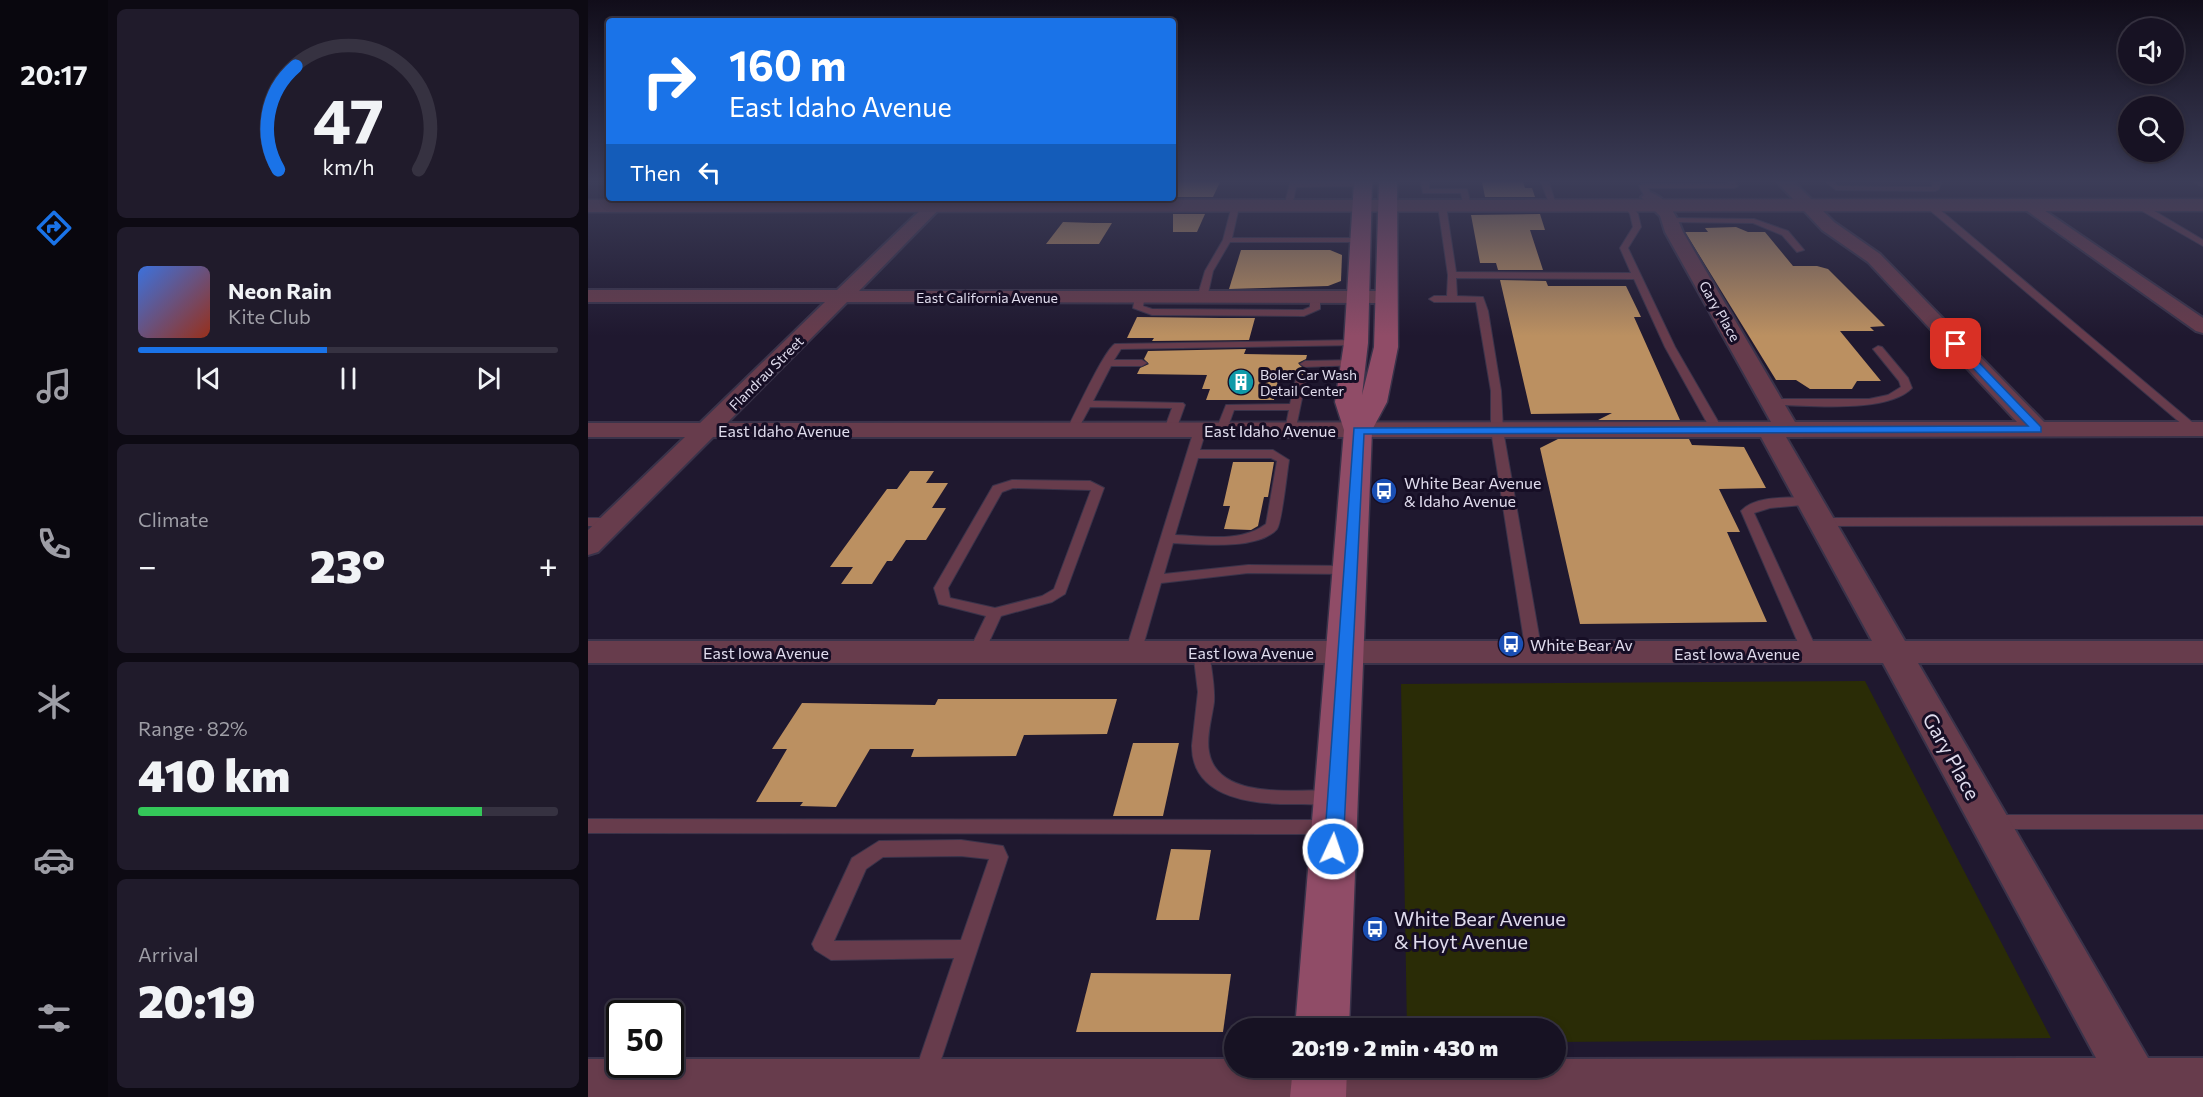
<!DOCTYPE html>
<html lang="en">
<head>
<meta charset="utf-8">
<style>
	body { margin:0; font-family:Commissioner,sans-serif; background:#201b2b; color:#f1f3f6; height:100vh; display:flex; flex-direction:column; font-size:22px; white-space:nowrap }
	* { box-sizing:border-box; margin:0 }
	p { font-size:20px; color:#9e9ea6 }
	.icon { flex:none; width:33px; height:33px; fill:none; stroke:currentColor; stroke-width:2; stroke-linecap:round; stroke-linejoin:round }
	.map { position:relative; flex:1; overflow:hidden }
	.drawer { display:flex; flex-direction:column; gap:9px; padding:9px; background:#0d0a13; width:480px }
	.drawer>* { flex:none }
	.hud { position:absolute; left:18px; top:18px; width:570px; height:183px; border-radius:6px; box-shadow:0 3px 9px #0003,0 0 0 2px #363241; background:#1a73e8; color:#fff; overflow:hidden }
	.tools { position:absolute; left:1530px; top:18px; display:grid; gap:12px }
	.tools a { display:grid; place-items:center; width:66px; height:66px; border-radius:50%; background:#171223; box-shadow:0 3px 9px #0003,0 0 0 2px #363241; font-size:30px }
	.speed { position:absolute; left:18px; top:1000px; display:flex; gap:12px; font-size:30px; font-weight:700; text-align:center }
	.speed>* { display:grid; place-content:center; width:78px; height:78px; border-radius:50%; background:#171223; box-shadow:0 3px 9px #0003,0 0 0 2px #363241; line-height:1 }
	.speed .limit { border:3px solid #111; border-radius:9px; background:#fff; color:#111 }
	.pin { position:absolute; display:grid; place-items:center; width:51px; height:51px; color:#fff; margin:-26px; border-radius:12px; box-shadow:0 3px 9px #0006 }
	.me { position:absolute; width:66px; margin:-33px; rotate:3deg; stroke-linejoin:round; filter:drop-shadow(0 0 4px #0008) }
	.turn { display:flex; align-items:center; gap:21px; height:126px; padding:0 24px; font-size:27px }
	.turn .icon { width:78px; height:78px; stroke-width:2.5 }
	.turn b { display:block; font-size:42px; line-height:51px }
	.then { display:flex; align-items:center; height:57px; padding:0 24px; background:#0003; gap:12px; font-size:22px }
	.big { font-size:45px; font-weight:800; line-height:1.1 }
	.drawer .card { flex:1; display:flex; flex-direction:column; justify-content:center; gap:9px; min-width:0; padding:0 21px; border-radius:9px; background:#201b2b }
	.drawer .dial { align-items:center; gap:0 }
	.dial svg { height:156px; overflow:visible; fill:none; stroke:#363241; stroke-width:7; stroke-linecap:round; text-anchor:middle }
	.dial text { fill:#f1f3f6; stroke:none }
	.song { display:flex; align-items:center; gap:18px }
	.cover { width:72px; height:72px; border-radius:9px; background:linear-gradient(135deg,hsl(220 70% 55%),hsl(10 70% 35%)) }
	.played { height:6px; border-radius:3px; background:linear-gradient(90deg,#1a73e8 45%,#363241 45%) }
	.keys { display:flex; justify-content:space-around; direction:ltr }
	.heat { display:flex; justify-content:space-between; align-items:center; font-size:33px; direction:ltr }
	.charge { height:9px; border-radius:4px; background:linear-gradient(90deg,#34c759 82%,#363241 0) }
	.trip { position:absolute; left:636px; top:1018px; width:342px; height:60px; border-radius:30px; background:#171223; box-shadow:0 3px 9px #0003,0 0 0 2px #363241; font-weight:800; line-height:60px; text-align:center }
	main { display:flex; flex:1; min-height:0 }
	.tab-bar { display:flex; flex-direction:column; width:108px; justify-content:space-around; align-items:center; background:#09070e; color:#9e9ea6 }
	.tab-bar .icon { width:42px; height:42px }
	.tab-bar .selected { color:#1a73e8 }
	.tab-bar b { font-size:27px; color:#f1f3f6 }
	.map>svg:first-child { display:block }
	.green { fill:#2a2c06 }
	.building { fill:#bb9061 }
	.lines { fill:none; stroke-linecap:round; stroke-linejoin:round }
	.service-casing { stroke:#3a334a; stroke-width:2 }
	.minor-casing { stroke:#3a334a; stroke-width:4 }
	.tertiary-casing { stroke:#3a334a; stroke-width:3 }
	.secondary-casing { stroke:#3a334a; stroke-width:3 }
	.service { fill:#673c4c; fill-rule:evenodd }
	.minor { fill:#673c4c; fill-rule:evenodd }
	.tertiary { fill:#673c4c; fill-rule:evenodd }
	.secondary { fill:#904c67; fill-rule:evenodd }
	.route { fill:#1a73e8; stroke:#114b97; stroke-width:1.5 }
	.labels { text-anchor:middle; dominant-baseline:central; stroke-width:6; stroke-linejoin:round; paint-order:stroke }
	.far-street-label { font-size:14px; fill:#e0dced; stroke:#160e25 }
	.far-poi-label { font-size:14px; fill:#e0dced; stroke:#160e25; text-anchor:start }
	.street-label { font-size:16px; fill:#e0dced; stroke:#160e25 }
	.poi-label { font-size:16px; fill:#e0dced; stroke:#160e25; text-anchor:start }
	.near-street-label { font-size:20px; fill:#e0dced; stroke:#160e25 }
	.near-poi-label { font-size:20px; fill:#e0dced; stroke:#160e25; text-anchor:start }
</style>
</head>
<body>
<main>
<nav class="tab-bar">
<b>20:17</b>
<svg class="icon selected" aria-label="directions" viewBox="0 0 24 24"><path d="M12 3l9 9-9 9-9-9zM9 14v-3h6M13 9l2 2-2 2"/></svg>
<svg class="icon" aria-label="music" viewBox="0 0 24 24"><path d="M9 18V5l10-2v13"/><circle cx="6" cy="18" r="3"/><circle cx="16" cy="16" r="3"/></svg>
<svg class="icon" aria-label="phone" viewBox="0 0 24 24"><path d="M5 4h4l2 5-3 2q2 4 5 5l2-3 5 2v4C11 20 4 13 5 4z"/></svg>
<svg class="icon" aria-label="climate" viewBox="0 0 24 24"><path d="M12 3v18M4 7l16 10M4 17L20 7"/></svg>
<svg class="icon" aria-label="car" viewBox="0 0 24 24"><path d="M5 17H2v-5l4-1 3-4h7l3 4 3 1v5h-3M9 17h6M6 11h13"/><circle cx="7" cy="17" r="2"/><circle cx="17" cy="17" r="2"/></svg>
<svg class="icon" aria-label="filters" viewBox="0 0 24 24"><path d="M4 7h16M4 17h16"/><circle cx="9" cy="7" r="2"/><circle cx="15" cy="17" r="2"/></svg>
</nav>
<section class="drawer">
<div class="card dial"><svg viewBox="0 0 100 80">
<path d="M14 69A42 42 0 1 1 86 69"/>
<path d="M14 69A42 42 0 0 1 23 16" stroke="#1a73e8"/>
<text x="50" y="56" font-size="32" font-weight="700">47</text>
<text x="50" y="72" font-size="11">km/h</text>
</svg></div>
<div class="card">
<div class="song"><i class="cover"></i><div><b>Neon Rain</b><p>Kite Club</p></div></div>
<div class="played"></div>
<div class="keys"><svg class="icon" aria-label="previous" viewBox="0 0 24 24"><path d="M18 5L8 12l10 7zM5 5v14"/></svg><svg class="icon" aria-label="pause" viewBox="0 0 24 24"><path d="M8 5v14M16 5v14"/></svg><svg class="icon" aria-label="next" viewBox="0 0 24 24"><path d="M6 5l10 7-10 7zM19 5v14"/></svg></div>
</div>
<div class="card"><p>Climate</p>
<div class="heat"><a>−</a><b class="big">23°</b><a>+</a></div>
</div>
<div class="card"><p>Range · 82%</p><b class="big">410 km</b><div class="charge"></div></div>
<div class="card"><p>Arrival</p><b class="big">20:19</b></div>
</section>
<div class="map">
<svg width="1615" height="1097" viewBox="0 0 1615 1097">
	<rect width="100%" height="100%" fill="#1f182f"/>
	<polygon class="green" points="1277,681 1463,1038 968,1042 968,1029 819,1029 813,684"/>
	<g class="building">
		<polygon points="585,182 632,182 625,197 585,197"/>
		<polygon points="894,182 935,182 937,188 944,188 947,197 897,197"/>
		<polygon points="585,214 617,214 609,232 585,232"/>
		<polygon points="952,214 957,230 942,230 955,270 910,270 908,263 892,263 883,215"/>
		<polygon points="475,222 506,223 524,223 511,244 458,244"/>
		<polygon points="1148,227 1160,232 1177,232 1205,266 1229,266 1240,269 1297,326 1282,327 1286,331 1252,331 1293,381 1269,381 1264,389 1222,389 1208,380 1188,380 1097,232 1120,232 1117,228"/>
		<polygon points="653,250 742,250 754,255 753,281 740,286 641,289"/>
		<polygon points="912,280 958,281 960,286 1038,286 1053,317 1046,317 1092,420 1010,420 1024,413 943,414"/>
		<polygon points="549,317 632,318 667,318 661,340 564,341 566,338 539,338"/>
		<polygon points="658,349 656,354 719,355 718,359 710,363 716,369 715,375 691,375 686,400 618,400 622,389 614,389 619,375 549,374 552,368 561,364 556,359 560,351"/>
		<polygon points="970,439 1101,439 1104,445 1156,447 1178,488 1131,489 1152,532 1139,532 1179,622 992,624 952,448"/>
		<polygon points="645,462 686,462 680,497 676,497 670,526 663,530 636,529 642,506 635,506"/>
		<polygon points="322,471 346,471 338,483 360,483 344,508 358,508 338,540 318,540 304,561 299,561 284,584 253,584 265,567 242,567 299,489 309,489"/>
		<polygon points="350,699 529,699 519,734 436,735 428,756 323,757 326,749 282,749 248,807 212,806 215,802 168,802 199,749 184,749 214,703 347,705"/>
		<polygon points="545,743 591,743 575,816 525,816"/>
		<polygon points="583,849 623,850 611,920 568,920"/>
		<polygon points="503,973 643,974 635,1032 488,1032"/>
	</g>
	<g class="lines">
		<g class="service-casing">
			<g id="service">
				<polygon points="776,182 779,184 775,186 708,187 704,207 700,209 696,207 702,183"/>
				<polygon points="833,182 841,182 841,189 879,189 883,206 876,208 873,193 835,193"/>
				<polygon points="953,182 961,182 969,208 962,206"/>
				<polygon points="1139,182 1147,182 1150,186 1146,188 1060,188 1065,197 1061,199 1058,199 1051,186 1055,184 1141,184"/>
				<polygon points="1238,182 1246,182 1250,186 1344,187 1345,182 1353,182 1351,189 1347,191 1248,190"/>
				<polygon points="1606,182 1615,182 1615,187"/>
				<polygon points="1338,203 1344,203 1610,427 1610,431 1602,431 1338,207"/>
				<polygon points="1547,203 1553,203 1615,240 1615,246 1547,207"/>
				<polygon points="854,204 858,206 868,272 1043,273 1032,248 1045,227 1042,214 1036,206 1043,204 1050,214 1053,227 1040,248 1087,347 1135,430 1129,433 1123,430 1077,347 1046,279 868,278 869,296 895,297 900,311 913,391 915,430 954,653 951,657 941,657 938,653 903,430 903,391 888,302 846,302 841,299 846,296 859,296 860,275 850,206"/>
				<polygon points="644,205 651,207 644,238 773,238 777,240 773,242 642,242 625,271 619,298 611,300 609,298 617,271 635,240"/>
				<polygon points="1082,218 1166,219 1200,231 1216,250 1209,252 1194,235 1165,223 1079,222 1078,220"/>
				<polygon points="552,294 557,297 555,306 564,309 715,310 722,307 722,297 727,294 732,297 732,309 716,316 564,315 545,308 547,297"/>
				<path d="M 768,340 L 773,343 L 772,345 L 533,349 L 526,360 L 554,360 L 559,363 L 554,366 L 523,366 L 505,401 L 595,403 L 597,405 L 588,430 L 582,433 L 576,430 L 584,408 L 502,407 L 488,433 L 484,434 L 478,431 C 487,415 516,350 527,344 Z"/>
				<path d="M 1290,346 L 1294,347 L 1320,378 L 1324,388 C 1299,414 1221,405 1185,405 L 1180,402 L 1185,399 L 1281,399 L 1300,395 L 1313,387 L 1311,381 L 1285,349 Z"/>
				<polygon points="766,360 771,363 770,365 717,367 712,364 717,361"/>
				<polygon points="713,376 718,379 707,432 699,432 697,430 701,410 646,410 638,432 630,432 628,430 638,405 702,404 708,379"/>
				<path d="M 612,427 L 618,430 L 612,450 L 685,450 L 701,460 C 699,472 694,522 689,529 C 670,551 611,544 585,543 L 576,574 L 660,565 L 761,566 L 768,570 L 761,574 L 660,573 L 573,583 L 553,653 L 550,657 L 540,657 L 537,653 L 606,430 ZM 610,458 L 683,458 L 689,461 L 678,524 C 653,543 616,536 587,535 Z"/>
				<path d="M 424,480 L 502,481 L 516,488 L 477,594 L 464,602 L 413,616 L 396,653 L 393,657 L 383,657 L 380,653 L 398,616 L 351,604 L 346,588 L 405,486 ZM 425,488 L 503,490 L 466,589 L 454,596 L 407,608 L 362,598 L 360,588 L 414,492 Z"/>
				<path d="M 1222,497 L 1228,501 L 1226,504 L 1182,508 L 1166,513 L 1230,652 L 1227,656 L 1217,656 L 1214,652 L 1153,511 C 1168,495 1202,498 1222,497 Z"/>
				<polygon points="1615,517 1615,525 1234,526 1227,522 1234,518"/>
				<polygon points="0,518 24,518 31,522 24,526 0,526"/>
				<path d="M 613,646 L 618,647 L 621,651 C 623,668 627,685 626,702 C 624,718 618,736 621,752 C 629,800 708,790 743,790 L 749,792 L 752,797 L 749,802 C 738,806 724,804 712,804 C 671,805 603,801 604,745 L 610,692 L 605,651 L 608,647 Z"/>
				<polygon points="1406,815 1615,815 1615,829 1406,829 1400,827 1397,822 1400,817"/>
				<polygon points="0,819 742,820 748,822 751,827 748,832 742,834 0,833"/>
				<path d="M 373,840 L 415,846 L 420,857 L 348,1075 L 345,1083 L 337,1086 L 329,1083 L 326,1075 L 366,958 L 243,960 L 227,950 L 224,944 L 264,858 L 291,841 ZM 373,856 L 401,859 L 373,940 L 246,941 L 278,869 L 295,857 Z"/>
			</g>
		</g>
		<g class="minor-casing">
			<g id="minor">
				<path d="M 1189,182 L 1206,182 L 1246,222 L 1292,254 L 1456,422 L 1615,422 L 1615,436 L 1198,437 L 1317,641 L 1615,641 L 1615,663 L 1330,663 L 1560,1058 L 1615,1058 L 1615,1097 L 0,1097 L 0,1059 L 32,1059 L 32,1065 L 82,1065 L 82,1059 L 646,1059 L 646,1068 L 968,1068 L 968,1059 L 1508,1058 L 1295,663 L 0,663 L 0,641 L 1284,641 L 1173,437 L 125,437 L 10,552 L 0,555 L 0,530 L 97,437 L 0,437 L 0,423 L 112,423 L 237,302 L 0,302 L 0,290 L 249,290 L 345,198 L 362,198 L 271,291 L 799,291 L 809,297 L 799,303 L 259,302 L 139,423 L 1183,422 L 1077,232 L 1072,216 L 1053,197 L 1061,192 C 1079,197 1089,216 1095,232 L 1207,422 L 1429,422 L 1280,262 L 1234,230 Z"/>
				<polygon points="1441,200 1615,318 1615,333 1608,331 1435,208 1433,205 1435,202"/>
			</g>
		</g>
		<g class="tertiary-casing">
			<polygon id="tertiary" points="1615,199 1615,211 0,212 0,200"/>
		</g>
		<g class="secondary-casing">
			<g id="secondary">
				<polygon points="766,182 784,182 780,343 774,395 786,347 791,182 809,182 810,347 799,402 784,430 761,1029 707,1029 756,430 747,402 756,343"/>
				<polygon points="705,1068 759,1068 758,1097 702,1097"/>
			</g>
		</g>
		<use href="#service" class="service"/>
		<use href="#minor" class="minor"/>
		<use href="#tertiary" class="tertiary"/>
		<use href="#secondary" class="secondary"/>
	</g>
	<linearGradient id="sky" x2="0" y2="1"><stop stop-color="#110d1a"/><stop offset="0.54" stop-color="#3c3d58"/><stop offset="1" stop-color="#3c3d58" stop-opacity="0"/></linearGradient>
	<rect width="1615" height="336" fill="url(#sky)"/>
	<polygon class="route" points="1364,342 1371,342 1453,427 1453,432 776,434 755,849 752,855 745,857 739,855 736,849 766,428 1440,426 1364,346"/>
	<defs>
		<g id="building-disc" transform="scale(1.35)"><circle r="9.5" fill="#0f9aa8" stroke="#160e25"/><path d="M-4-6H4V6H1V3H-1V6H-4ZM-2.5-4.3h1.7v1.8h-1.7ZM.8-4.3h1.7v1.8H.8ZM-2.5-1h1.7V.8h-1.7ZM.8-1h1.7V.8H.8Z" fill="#fff"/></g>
		<g id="bus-disc" transform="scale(1.35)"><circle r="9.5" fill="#1a4fb4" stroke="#160e25"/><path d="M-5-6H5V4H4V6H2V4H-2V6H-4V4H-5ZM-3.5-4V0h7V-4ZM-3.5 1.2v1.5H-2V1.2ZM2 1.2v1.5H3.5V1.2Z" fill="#fff"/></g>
	</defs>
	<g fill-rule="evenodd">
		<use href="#building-disc" x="653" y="382"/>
		<use href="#bus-disc" x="796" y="491"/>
		<use href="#bus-disc" x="923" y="644"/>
		<use href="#bus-disc" x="787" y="929"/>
	</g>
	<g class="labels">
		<g class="far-street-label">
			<text x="399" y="297">East California Avenue</text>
			<text transform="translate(1132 311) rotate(60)">Gary Place</text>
			<text transform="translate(178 373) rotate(-45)">Flandrau Street</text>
		</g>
		<g class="far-poi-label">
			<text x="672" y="374">Boler Car Wash<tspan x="672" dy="16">Detail Center</tspan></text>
		</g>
		<g class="street-label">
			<text x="196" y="430">East Idaho Avenue</text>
			<text x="682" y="430">East Idaho Avenue</text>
			<text x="178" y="652">East Iowa Avenue</text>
			<text x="663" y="652">East Iowa Avenue</text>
			<text x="1149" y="653">East Iowa Avenue</text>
		</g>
		<g class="poi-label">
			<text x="816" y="482">White Bear Avenue<tspan x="816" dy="18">&amp; Idaho Avenue</tspan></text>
			<text x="942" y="644">White Bear Av</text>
		</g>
		<g class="near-street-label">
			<text transform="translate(1364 756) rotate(61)">Gary Place</text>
		</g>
		<g class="near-poi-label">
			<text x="806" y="918">White Bear Avenue<tspan x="806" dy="23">&amp; Hoyt Avenue</tspan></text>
		</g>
	</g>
</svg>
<div class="tools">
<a><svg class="icon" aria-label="sound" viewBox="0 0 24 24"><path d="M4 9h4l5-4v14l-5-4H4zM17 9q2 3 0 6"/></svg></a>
<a><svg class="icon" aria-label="search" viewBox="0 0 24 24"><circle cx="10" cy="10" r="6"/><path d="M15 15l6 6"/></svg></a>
</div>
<div class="speed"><div class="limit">50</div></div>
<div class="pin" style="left:1368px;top:344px;background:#d93025"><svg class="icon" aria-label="arrive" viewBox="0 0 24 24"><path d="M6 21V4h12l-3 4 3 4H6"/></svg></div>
<svg class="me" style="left:745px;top:849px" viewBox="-20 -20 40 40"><circle r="17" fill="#1a73e8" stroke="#fff" stroke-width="3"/><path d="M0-11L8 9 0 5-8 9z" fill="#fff"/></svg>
<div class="trip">20:19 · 2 min · 430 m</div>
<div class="hud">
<div class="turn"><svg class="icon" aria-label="right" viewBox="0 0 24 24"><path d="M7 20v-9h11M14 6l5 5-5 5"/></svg><div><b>160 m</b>East Idaho Avenue</div></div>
<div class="then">Then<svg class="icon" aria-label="left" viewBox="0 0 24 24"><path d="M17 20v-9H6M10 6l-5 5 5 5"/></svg></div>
</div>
</div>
</main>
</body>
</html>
